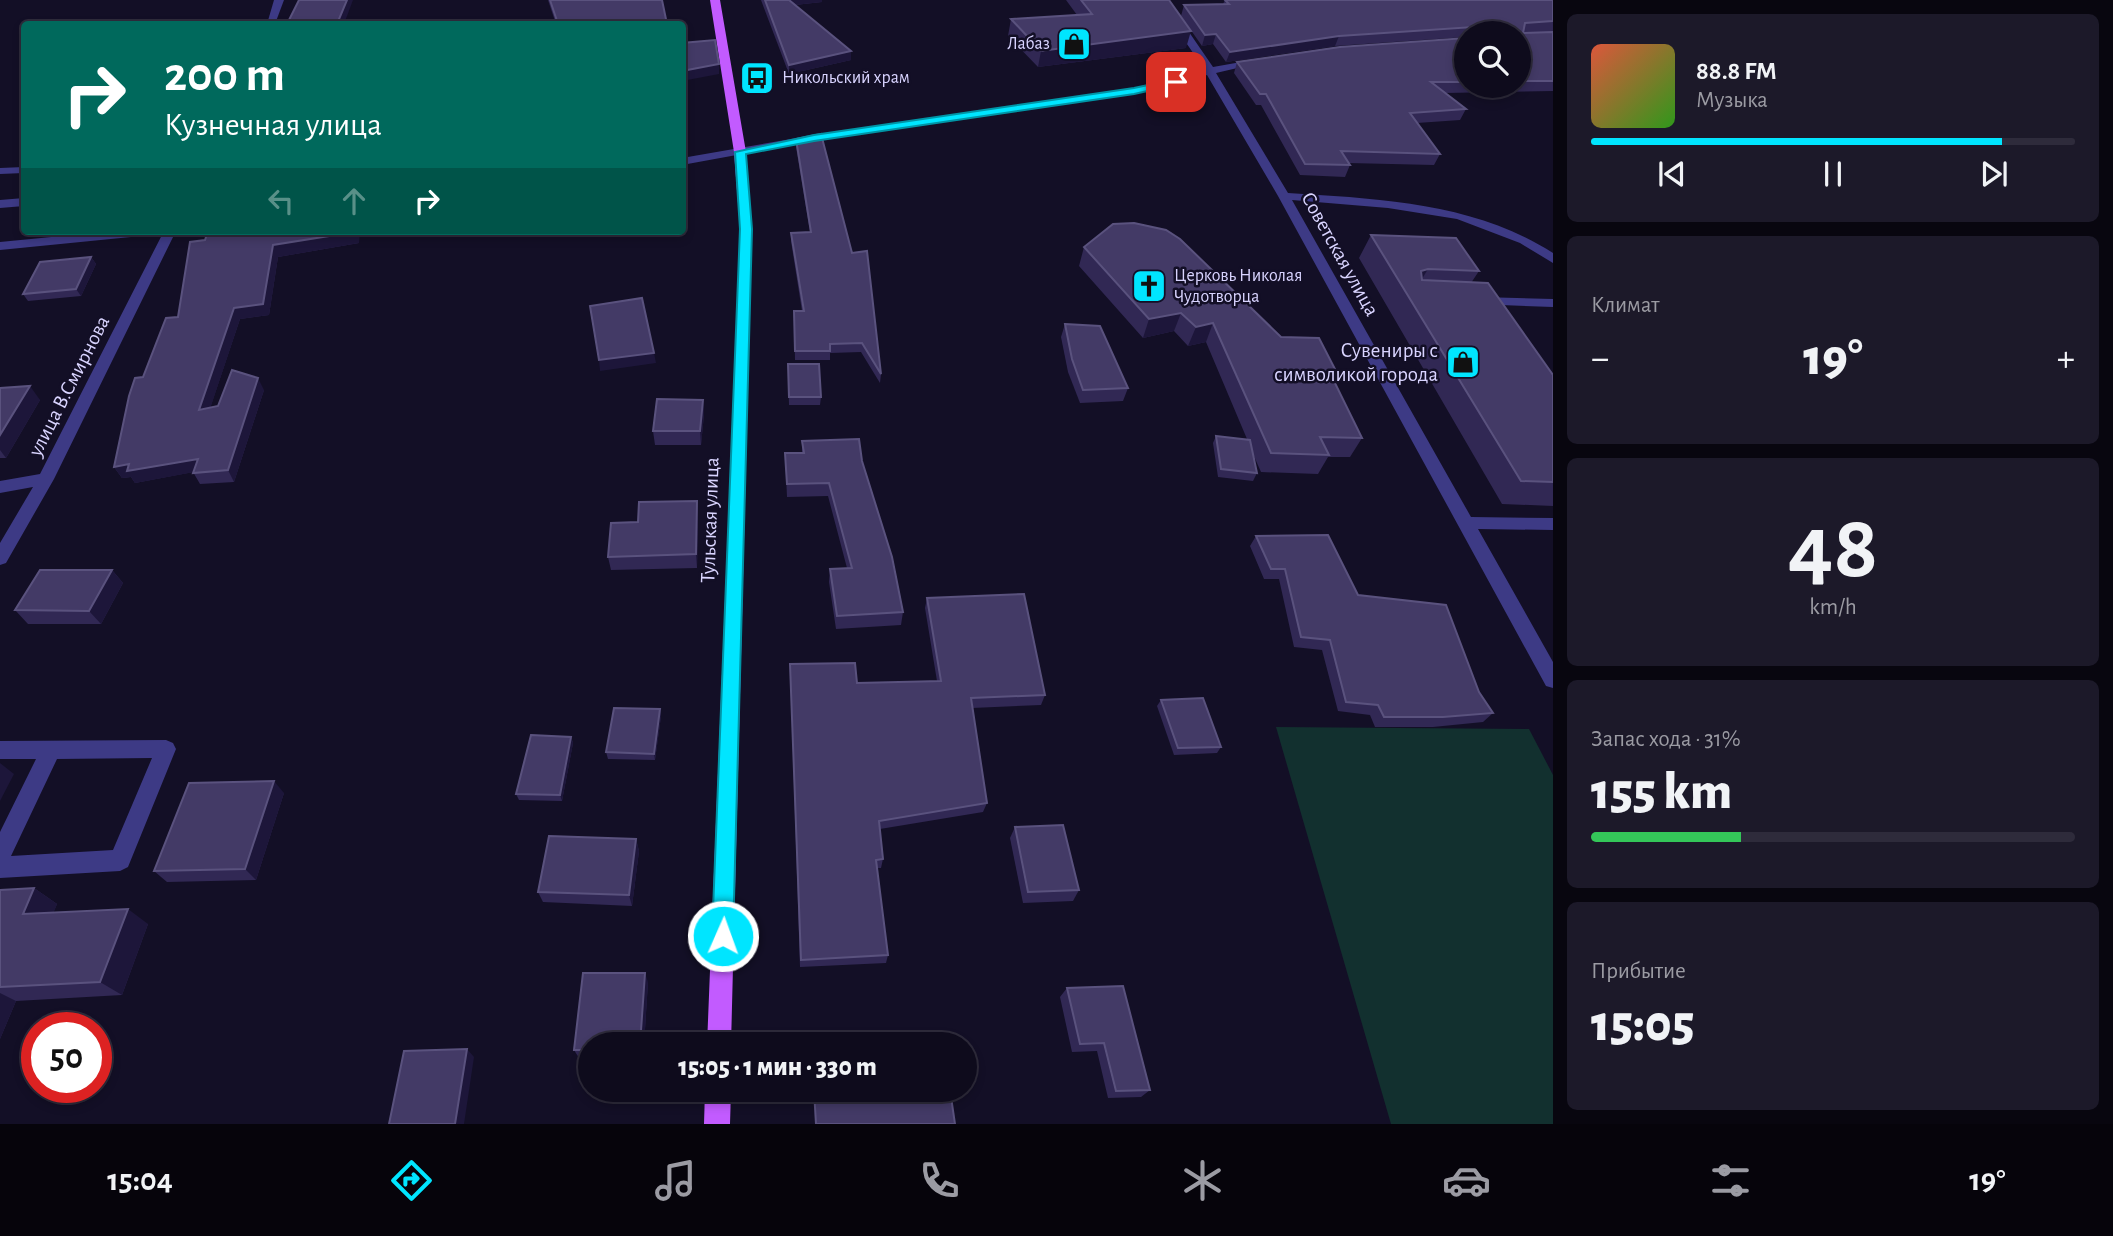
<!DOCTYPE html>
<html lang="ru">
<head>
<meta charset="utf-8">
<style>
	body { margin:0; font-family:"Alegreya Sans",sans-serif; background:#1c1929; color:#f1f3f6; height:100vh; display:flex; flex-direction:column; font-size:26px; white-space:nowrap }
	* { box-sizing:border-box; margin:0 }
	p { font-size:23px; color:#9b9ba3 }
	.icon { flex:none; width:38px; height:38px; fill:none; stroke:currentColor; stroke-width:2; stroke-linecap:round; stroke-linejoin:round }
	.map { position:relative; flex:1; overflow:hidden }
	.details { display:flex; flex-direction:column; gap:14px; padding:14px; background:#08060f; width:560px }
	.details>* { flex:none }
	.guide { position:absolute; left:21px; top:21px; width:665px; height:214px; border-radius:7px; box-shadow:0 4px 10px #0003,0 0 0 2px #2e2b3b; background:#00695c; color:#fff; overflow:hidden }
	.controls { position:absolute; left:1454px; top:21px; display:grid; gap:14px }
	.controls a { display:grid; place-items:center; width:77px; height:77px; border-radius:50%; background:#0e0b1c; box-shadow:0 4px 10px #0003,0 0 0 2px #2e2b3b; font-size:35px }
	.speed { position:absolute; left:21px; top:1012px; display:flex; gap:14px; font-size:35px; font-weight:700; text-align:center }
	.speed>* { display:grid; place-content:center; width:91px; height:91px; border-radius:50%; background:#0e0b1c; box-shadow:0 4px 10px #0003,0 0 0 2px #2e2b3b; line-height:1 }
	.speed .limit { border:10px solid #d22; background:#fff; color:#111 }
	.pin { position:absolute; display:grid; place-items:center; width:60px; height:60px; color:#fff; margin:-30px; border-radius:14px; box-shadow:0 4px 10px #0006 }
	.me { position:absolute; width:77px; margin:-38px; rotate:2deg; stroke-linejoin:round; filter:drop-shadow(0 0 5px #0008) }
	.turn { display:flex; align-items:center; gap:24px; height:147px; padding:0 28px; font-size:32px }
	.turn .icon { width:91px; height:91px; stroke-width:2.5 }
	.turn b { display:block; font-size:49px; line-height:60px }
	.lanes { display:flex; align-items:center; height:66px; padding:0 28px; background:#0003; justify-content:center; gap:35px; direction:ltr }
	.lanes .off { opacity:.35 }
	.big { font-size:52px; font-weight:800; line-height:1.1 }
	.details .card { flex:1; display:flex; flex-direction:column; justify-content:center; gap:10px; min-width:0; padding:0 24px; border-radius:10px; background:#1c1929 }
	.details .dial { align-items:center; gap:0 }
	.dial b { font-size:91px; line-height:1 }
	.song { display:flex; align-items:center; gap:21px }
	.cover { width:84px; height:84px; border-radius:10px; background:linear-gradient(135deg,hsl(10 70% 55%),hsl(110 70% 35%)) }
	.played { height:7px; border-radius:4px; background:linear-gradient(90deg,#00e5ff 85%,#2e2b3b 85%) }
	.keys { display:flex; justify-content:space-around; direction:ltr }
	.heat { display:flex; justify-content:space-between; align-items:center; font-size:38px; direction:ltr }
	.charge { height:10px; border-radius:5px; background:linear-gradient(90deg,#34c759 31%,#2e2b3b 0) }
	.trip { position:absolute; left:578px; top:1032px; width:399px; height:70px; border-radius:35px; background:#0e0b1c; box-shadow:0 4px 10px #0003,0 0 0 2px #2e2b3b; font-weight:800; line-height:70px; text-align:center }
	.dock { display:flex; height:112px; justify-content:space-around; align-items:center; background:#06040b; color:#9b9ba3 }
	.dock .icon { width:49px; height:49px }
	.dock .selected { color:#00e5ff }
	.dock b { font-size:32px; color:#f1f3f6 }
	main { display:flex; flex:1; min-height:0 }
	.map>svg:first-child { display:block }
	.green { fill:#12302f }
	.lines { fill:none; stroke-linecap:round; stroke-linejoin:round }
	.minor { fill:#3d3a85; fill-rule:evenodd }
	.major { fill:#c25bff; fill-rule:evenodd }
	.wall { fill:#312854 }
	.shaded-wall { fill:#1d163a }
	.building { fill:#433a66; stroke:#5a527e; stroke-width:2 }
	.route { fill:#00e5ff; stroke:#0095a6; stroke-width:2 }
	.labels { text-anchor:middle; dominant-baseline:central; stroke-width:5; stroke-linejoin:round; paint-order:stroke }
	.far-poi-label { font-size:18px; fill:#d9d4ff; stroke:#130f26; text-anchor:start }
	.street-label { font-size:21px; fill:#d9d4ff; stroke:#130f26 }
	.poi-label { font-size:21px; fill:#d9d4ff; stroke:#130f26; text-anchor:end }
</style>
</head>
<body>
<main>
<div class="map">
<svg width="1553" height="1124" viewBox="0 0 1553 1124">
	<rect width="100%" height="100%" fill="#130f26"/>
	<polygon class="green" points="1276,727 1529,729 1553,775 1553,1124 1391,1124"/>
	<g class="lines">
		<g class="minor">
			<polygon points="274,0 284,0 275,24 267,24"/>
			<path d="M 1157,0 L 1167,0 L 1213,67 L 1258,59 L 1263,62 L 1216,73 L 1288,193 C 1380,199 1473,202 1553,253 L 1553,263 L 1520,243 L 1457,219 L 1388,208 L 1292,200 L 1471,517 L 1553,518 L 1553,530 L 1478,529 L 1553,662 L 1553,688 L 1546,686 L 1278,196 L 1207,75 L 1134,94 L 814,141 L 682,165 L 682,158 L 814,135 L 1134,88 L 1204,69 Z"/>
			<polygon points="24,167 24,173 0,174 0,168"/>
			<polygon points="24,198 24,206 0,208 0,200"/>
			<polygon points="113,231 157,231 151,235 0,250 0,242"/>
			<polygon points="164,231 176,231 54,479 6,563 0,565 0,543 33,487 0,493 0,481 40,474"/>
			<polygon points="1480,297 1553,299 1553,307 1475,304 1475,298"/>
			<path d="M 166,740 L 173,743 L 176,749 L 128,867 L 120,871 L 0,878 L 0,832 L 36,759 L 0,759 L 0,741 ZM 152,758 L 113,850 L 11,856 L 57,759 Z"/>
		</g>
		<g class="major">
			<polygon points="710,0 720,0 746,152 752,229 731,1045 707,1045 740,229 734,152"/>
			<polygon points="705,1090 731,1090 730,1124 704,1124"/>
		</g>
	</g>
	<g class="wall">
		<polygon points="548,0 662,0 667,24 556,24"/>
		<polygon points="761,0 822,0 822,2 795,5 851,60 789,74"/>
		<polygon points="1066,0 1142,0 1186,48 1038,67 1008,36 1011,19 1077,15"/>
		<polygon points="1225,0 1553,0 1553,32 1523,33 1553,32 1553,91 1445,93 1466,109 1460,120 1417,123 1440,154 1434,165 1348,163 1350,165 1345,177 1300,175 1261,105 1256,105 1234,73 1237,62 1466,38 1466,86 1519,86 1519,33 1466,33 1466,37 1335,46 1226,62 1213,44 1202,46 1181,16 1184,5 1223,4"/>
		<polygon points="796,139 881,374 880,383 861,352 830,353 830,360 795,360 794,311 802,311 791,241 791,233 810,232 796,147"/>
		<polygon points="1371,235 1479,271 1471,283 1553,375 1553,506 1502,504 1359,258"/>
		<polygon points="205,240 359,243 278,257 269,315 240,319 210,408 218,406 264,390 234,482 200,484 193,472 135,483 131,477 122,478 114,467 143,377 178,317"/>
		<polygon points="1084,247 1281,337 1338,375 1335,382 1362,438 1350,457 1328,457 1318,474 1261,472 1253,454 1257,473 1253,481 1218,477 1213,443 1216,436 1247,439 1206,342 1188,346 1174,331 1143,338 1079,266"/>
		<polygon points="91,257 96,264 81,296 28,301 23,294"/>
		<polygon points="1065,324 1128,388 1123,401 1080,403 1068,372 1061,337"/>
		<polygon points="788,364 821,397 820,405 789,405"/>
		<polygon points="0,388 40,400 6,458 0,458"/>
		<polygon points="703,400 704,414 701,445 655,445 653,431"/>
		<polygon points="802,441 862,461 903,612 901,625 836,629 829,582 830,569 847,568 828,496 787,497 785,453 802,453"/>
		<polygon points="697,501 698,515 697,568 611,570 608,557"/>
		<polygon points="1256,536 1358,595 1479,692 1493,713 1483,722 1433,727 1375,727 1370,715 1338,711 1322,650 1294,647 1279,579 1264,579 1250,546"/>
		<polygon points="112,570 123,583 101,624 28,624 15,610"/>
		<polygon points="927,598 1045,695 1041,705 972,708 987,803 983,812 880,829 883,859 881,868 877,868 888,955 886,963 800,967 790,664 857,683 937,681 925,608"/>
		<polygon points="1161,700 1221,747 1217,753 1174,755 1157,706"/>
		<polygon points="660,709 661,716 655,760 608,759 606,752"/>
		<polygon points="571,737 573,743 562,801 519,800 516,794"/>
		<polygon points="284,793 256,880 167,882 154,871"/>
		<polygon points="1015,827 1079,890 1073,901 1023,903 1010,838"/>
		<polygon points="636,839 639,851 632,906 543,902 538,892"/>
		<polygon points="34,888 57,904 53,913 148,924 122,995 16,1001 0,1039 0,890"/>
		<polygon points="648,982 644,1045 590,1045 590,1058 579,1058 574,1050"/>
		<polygon points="1067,988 1150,1090 1141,1097 1108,1098 1097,1051 1072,1052 1060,997"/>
	</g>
	<g class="shaded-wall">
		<polygon points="347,0 353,0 344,24 337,24"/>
		<polygon points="785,0 822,0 822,2 785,6"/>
		<polygon points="580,21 581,24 562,24"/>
		<polygon points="1191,31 1186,48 1038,67 1041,51"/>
		<polygon points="1216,34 1213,44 1202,46 1205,35"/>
		<polygon points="1339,36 1335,46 1226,62 1230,52"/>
		<polygon points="851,51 851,60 789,74 789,65"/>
		<polygon points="719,64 719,74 682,81 682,71"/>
		<polygon points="355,231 360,231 359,243 278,257 269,315 240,319 206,421 199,410 234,308 273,245"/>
		<polygon points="91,257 96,264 81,296 76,289"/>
		<polygon points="1428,269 1414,292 1421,271"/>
		<polygon points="1181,313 1174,331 1143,338 1149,319"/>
		<polygon points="1213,323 1206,342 1188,346 1196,327"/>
		<polygon points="654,353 656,363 600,371 599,360"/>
		<polygon points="258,378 264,390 234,482 228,470"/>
		<polygon points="30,386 40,400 6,458 0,450 0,435"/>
		<polygon points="703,400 704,414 701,445 700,431"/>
		<polygon points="198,459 205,470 135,483 131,477 122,478 114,467 129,464"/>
		<polygon points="697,501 698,515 697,568 696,554"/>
		<polygon points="112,570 123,583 101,624 89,611"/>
		<polygon points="660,709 661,716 655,760 654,754"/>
		<polygon points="571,737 573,743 562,801 560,795"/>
		<polygon points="0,763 14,774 0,801"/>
		<polygon points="274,781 284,793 256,880 245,869"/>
		<polygon points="636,839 639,851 632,906 629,895"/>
		<polygon points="34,888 57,904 47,929 23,914"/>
		<polygon points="128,909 148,924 122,995 100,982"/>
		<polygon points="645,973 648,982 644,1045 640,1045"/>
		<polygon points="0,993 16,1001 0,1039"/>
		<polygon points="467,1049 474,1057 464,1124 455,1124"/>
	</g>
	<g class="building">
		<polygon points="299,0 347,0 337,24 287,24"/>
		<polygon points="550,0 662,0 667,24 582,24 580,21 558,24"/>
		<polygon points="765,0 789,0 851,51 789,65"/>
		<polygon points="1081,0 1169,0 1191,31 1041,51 1011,19 1092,14"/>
		<polygon points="1225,0 1553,0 1553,21 1525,23 1523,33 1553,32 1553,81 1519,81 1519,33 1472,33 1473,27 1339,36 1230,52 1216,34 1205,35 1184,5 1229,4"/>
		<polygon points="1466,38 1466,82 1431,82 1466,109 1410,113 1440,154 1341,151 1350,165 1305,164 1266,94 1260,94 1237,62 1340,47"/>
		<polygon points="715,40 719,64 682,71 682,43"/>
		<polygon points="821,134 852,253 867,251 881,374 862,343 830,344 830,351 795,351 794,311 804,311 791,233 811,232 796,139"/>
		<polygon points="1134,223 1166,230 1180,239 1281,337 1319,338 1338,375 1331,375 1362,438 1320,437 1329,455 1271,453 1213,323 1196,327 1181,313 1149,319 1084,247 1113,224"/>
		<polygon points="208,231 355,231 355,232 273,245 263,304 234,308 199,410 218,406 232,370 258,378 228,470 193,473 198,459 127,471 129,464 114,467 129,396 135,378 143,377 166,318 178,317 190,242 205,240"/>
		<polygon points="1371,235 1456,238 1479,271 1428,269 1421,271 1422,280 1488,283 1553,375 1553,482 1521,481"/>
		<polygon points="91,257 76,289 23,294 40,262"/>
		<polygon points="642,298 654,353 599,360 590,306"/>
		<polygon points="1065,324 1100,326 1128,388 1083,390 1072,359"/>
		<polygon points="788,364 819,364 821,397 789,397"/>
		<polygon points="30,386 0,435 0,388"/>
		<polygon points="657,399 703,400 700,431 653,431"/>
		<polygon points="1216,436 1250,440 1257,473 1221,469"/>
		<polygon points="859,439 862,461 892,557 903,612 837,616 830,569 852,568 829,483 787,484 785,453 804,453 802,441"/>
		<polygon points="697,501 696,554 608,557 611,523 638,522 639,502"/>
		<polygon points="1328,535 1358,595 1446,605 1479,692 1493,713 1443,717 1384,717 1378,705 1346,702 1330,640 1301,637 1285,569 1271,569 1256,536"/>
		<polygon points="40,570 112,570 89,611 15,610"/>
		<polygon points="1024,594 1045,695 971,698 987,803 879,821 883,859 876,860 888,955 801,960 790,664 855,663 857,683 941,681 927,598"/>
		<polygon points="1203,698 1221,747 1178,748 1161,700"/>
		<polygon points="614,708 660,709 654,754 606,752"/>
		<polygon points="531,735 571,737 560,795 516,794"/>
		<polygon points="274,781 245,869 154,871 189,783"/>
		<polygon points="1063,825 1079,890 1028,892 1015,827"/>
		<polygon points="549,836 636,839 629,895 538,892"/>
		<polygon points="34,888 23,914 128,909 100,982 0,987 0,890"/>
		<polygon points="583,973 645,973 640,1045 590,1045 590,1050 574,1050"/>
		<polygon points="1123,986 1150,1090 1116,1091 1104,1043 1080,1044 1067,988"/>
		<polygon points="467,1049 455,1124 389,1124 404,1051"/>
		<polygon points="814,1090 950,1090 955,1124 816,1124"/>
	</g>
	<polygon class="route" points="1176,79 1181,82 1179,84 1134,94 814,141 746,154 752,229 733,936 730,943 723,946 715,943 712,936 740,229 735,152 814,135 1134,88"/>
	<defs>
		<g id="shop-square" transform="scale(1.75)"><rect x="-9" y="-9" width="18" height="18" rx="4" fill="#00e5ff" stroke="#130f26"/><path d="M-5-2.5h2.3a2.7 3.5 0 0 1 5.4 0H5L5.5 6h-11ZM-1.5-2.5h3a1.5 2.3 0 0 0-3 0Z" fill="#111"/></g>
		<g id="bus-square" transform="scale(1.75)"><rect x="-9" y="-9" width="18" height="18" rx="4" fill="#00e5ff" stroke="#130f26"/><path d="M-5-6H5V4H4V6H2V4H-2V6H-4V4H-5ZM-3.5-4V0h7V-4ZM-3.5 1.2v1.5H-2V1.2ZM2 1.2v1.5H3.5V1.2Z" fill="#111"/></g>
		<g id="church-square" transform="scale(1.75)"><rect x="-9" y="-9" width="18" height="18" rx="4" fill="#00e5ff" stroke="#130f26"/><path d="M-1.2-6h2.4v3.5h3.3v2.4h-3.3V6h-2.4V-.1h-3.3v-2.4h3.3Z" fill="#111"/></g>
	</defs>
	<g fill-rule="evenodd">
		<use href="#shop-square" x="1074" y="44"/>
		<use href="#bus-square" x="757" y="78"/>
		<use href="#church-square" x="1149" y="286"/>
		<use href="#shop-square" x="1463" y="362"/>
	</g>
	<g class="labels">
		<g class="far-poi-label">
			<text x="1050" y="44" text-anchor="end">Лабаз</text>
			<text x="782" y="78">Никольский храм</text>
			<text x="1174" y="276">Церковь Николая<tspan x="1174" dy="21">Чудотворца</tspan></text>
		</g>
		<g class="street-label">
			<text transform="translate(1340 254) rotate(61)">Советская улица</text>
			<text transform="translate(69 386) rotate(-63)">улица В.Смирнова</text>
			<text transform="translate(710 520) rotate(-88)">Тульская улица</text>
		</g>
		<g class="poi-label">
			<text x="1438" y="350">Сувениры с<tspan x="1438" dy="24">символикой города</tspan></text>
		</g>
	</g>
</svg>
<div class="controls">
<a><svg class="icon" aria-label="search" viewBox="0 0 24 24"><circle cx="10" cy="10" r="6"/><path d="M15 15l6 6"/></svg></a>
</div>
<div class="speed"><div class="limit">50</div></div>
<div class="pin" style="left:1176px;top:82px;background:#d93025"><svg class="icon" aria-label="arrive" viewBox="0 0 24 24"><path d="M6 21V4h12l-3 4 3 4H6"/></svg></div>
<svg class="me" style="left:723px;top:936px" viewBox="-20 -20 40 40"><circle r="17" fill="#00e5ff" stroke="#fff" stroke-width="3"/><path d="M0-11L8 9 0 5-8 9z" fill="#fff"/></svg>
<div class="trip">15:05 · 1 мин · 330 m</div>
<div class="guide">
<div class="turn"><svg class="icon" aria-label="right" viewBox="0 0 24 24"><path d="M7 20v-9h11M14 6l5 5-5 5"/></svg><div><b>200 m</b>Кузнечная улица</div></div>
<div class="lanes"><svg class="icon off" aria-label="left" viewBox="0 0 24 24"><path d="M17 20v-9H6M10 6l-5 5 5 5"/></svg><svg class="icon off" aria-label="ahead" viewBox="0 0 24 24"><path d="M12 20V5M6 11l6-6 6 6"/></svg><svg class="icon" aria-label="right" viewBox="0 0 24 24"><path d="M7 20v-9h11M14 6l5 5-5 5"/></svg></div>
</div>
</div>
<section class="details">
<div class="card">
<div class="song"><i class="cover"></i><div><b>88.8 FM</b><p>Музыка</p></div></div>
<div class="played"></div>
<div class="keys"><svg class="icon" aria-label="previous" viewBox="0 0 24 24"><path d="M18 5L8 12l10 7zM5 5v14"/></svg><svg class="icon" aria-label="pause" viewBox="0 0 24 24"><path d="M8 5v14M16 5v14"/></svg><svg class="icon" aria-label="next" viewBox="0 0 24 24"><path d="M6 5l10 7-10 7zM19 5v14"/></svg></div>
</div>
<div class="card"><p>Климат</p>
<div class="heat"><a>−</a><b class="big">19°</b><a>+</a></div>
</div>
<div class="card dial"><b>48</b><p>km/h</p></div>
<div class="card"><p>Запас хода · 31%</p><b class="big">155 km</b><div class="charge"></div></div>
<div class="card"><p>Прибытие</p><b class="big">15:05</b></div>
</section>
</main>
<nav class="dock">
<b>15:04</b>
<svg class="icon selected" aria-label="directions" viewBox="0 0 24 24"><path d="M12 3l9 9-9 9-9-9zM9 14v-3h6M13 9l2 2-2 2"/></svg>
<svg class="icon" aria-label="music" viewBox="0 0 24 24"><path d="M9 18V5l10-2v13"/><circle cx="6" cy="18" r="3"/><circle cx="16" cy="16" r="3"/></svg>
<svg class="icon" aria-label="phone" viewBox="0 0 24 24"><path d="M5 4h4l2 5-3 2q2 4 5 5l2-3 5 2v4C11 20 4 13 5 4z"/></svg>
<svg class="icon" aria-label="climate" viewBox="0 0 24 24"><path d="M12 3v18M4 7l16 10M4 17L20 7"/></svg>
<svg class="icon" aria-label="car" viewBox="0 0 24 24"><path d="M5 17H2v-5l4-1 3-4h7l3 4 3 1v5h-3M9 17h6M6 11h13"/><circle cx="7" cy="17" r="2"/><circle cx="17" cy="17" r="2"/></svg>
<svg class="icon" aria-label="filters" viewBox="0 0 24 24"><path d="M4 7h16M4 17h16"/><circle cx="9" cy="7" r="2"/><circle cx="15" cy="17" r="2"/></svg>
<b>19°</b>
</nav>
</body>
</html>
